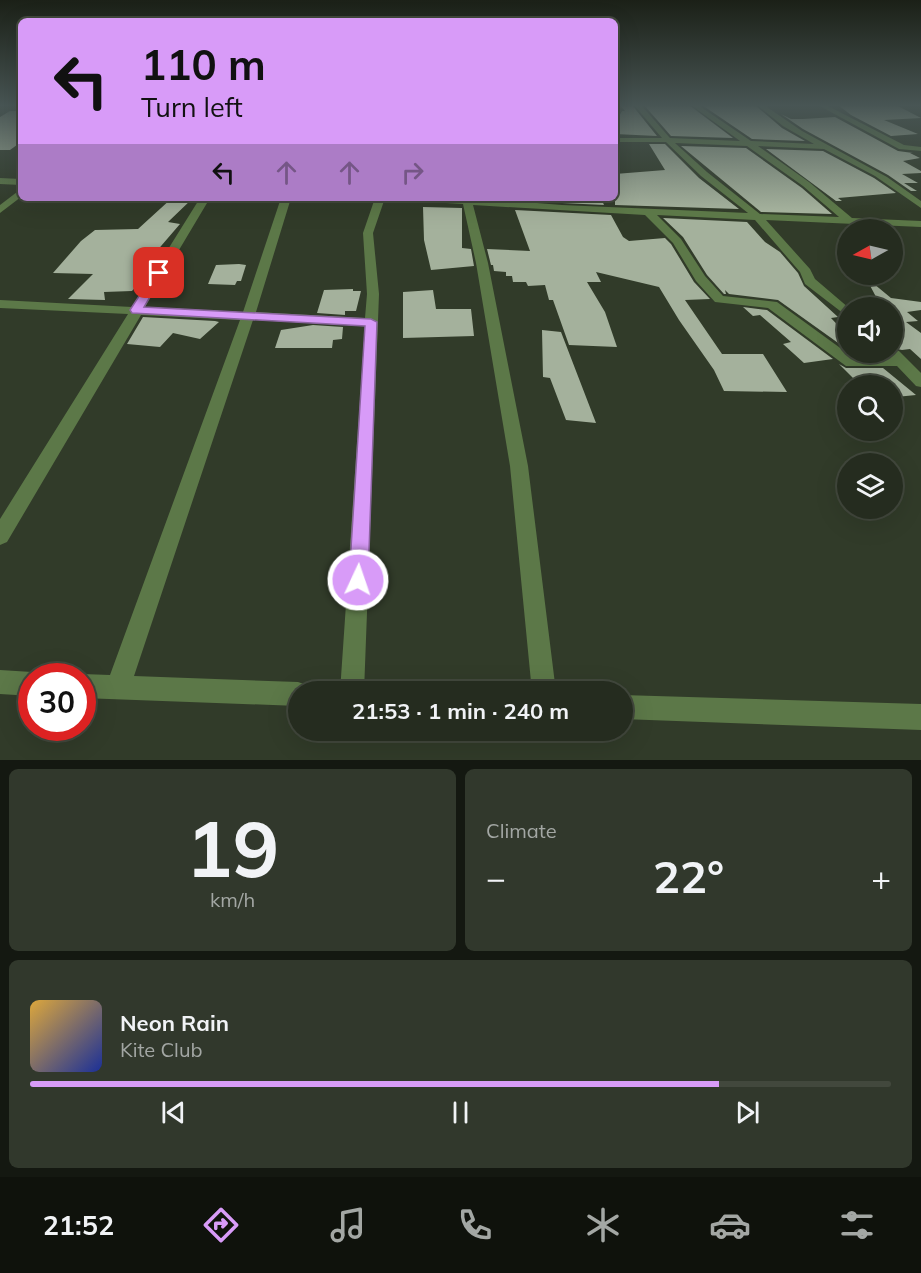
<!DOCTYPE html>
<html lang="en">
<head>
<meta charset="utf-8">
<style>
	body { margin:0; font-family:Mulish,sans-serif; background:#31382c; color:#f1f3f6; height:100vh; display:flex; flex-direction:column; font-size:22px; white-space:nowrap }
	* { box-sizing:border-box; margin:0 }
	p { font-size:20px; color:#a3a7a4 }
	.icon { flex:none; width:33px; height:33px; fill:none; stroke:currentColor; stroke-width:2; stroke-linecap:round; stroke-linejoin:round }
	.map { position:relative; height:760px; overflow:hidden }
	.panel { display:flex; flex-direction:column; gap:9px; padding:9px; background:#141811; flex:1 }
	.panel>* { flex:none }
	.guide { position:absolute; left:18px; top:18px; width:600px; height:183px; border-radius:9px; box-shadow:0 6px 24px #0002,0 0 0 2px #42483d; background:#d89bf8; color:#111; overflow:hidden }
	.needle { width:39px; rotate:262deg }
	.buttons { position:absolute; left:837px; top:219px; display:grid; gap:12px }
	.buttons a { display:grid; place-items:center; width:66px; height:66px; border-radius:50%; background:#252c1f; box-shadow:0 6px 24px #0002,0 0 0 2px #42483d; font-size:30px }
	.speed { position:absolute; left:18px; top:663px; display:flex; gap:12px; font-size:30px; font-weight:700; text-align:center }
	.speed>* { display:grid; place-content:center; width:78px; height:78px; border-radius:50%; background:#252c1f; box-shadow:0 6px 24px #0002,0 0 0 2px #42483d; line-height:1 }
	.speed .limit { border:9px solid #d22; background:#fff; color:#111 }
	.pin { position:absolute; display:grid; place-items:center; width:51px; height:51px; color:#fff; margin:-26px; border-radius:12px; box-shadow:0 3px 9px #0006 }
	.me { position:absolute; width:66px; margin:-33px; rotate:3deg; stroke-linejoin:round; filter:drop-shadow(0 0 4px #0008) }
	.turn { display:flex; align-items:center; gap:21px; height:126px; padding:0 24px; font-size:27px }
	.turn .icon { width:78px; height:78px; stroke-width:2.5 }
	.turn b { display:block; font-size:42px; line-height:51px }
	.lanes { display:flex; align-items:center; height:57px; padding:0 24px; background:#0003; justify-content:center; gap:30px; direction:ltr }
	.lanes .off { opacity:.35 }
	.big { font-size:45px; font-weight:700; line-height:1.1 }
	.panel .tile { flex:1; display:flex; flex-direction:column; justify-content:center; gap:9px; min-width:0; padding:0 21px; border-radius:9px; background:#31382c }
	.panel .dial { align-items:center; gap:0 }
	.dial b { font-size:78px; line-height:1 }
	.song { display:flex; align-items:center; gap:18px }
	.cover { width:72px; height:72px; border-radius:9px; background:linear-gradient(135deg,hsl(40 70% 55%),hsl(230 70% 35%)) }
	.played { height:6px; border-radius:3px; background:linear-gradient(90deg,#d89bf8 80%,#42483d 80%) }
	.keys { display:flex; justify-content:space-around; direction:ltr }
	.heat { display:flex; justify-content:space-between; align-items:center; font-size:33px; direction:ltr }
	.panel .tiles { flex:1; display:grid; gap:9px; grid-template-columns:1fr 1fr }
	.tile:last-child { grid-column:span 2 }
	.trip { position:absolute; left:288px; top:681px; width:345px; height:60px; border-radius:30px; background:#252c1f; box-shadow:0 6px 24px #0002,0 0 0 2px #42483d; font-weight:700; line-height:60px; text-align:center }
	.tabs { display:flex; height:96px; justify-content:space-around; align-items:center; background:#0f120c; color:#a3a7a4 }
	.tabs .icon { width:42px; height:42px }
	.tabs .selected { color:#d89bf8 }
	.tabs b { font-size:27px; color:#f1f3f6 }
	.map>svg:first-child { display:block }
	.building { fill:#a4b19c }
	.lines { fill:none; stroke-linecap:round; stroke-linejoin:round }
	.street { fill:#5c7848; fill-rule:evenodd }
	.route { fill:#d89bf8; stroke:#8c65a1; stroke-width:1.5 }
</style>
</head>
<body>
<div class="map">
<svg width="921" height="760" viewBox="0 0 921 760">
	<rect width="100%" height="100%" fill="#313b29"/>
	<g class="building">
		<polygon points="620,105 632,105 657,136 615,134 618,124 615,123 622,111 625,111"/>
		<polygon points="644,105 689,105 733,138 671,136"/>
		<polygon points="702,105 755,105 782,128 805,141 752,139"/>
		<polygon points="838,105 896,105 921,118 884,120 918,134 891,136 851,115"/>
		<polygon points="10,111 21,111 21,142 10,150 0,150 0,117"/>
		<polygon points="781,114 791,119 803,119 835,117 898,151 913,153 910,153 920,158 903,161 921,171 921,173 902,174 918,183 904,183 917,191 911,191 888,175 803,129"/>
		<polygon points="649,144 665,144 699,178 739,209 615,205 615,182 618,182 615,174 665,170"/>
		<polygon points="681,146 746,148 802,188 832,214 761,212"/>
		<polygon points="766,149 823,151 874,178 896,193 838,198 842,201 836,201"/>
		<polygon points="172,198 193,198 168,222 180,224 149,260 158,260 132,291 104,292 105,300 68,299 93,274 53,273 81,241 95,230 138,229"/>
		<polygon points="511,198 601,198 604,205 562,203"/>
		<polygon points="423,207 462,208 462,248 471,249 474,266 431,270 424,240"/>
		<polygon points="515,210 611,215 623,237 629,241 665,238 671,244 694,282 710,299 685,300 722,354 763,354 787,392 724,391 714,370 679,320 659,287 596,272 601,282 587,282 605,312 617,347 569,345 553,300 549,300 545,285 528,286 526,282 513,282 512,276 506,276 506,272 494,271 493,265 491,265 487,249 530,251"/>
		<polygon points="663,218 747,222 765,242 780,252 798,273 804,286 838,317 831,318 848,336 848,350 778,300 729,294 725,290 726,294 724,294 707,275 683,237"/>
		<polygon points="239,264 246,265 241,281 237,281 235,285 208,284 216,265"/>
		<polygon points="868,279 891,298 921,302 921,310 907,312 918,321 906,322 921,333 921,359 910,349 902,350 892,348 892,308 882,308 867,280"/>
		<polygon points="353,289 353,291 361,291 356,311 345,311 345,315 317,313 324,290"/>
		<polygon points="433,290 436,309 471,309 474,336 403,338 403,292"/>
		<polygon points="743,307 767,310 833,359 804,363 783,344 791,342 760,315 753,316"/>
		<polygon points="143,317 215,321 219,322 200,339 173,333 160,347 127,344"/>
		<polygon points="313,325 343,327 342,339 333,340 332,348 275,348 281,330"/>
		<polygon points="542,330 561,332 596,423 566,420 550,378 543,377"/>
		<polygon points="839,364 846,368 883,368 916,395 896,397 892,394 892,386 861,386"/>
	</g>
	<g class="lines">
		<g class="street">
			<path d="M 634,105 L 641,105 L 670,138 L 740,141 L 691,105 L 698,105 L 751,141 L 814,144 L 783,126 L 757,105 L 764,105 L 802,131 L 887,177 L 921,201 L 921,208 L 875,176 L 824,149 L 758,146 L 809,182 L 852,218 L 921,221 L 921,227 L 766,220 L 810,269 L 815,279 L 849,308 L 848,317 L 805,284 L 800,272 L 755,220 L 657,215 L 681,239 L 705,276 L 723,296 L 777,302 L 854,358 L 889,357 L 887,354 L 892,352 L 892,350 L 899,351 L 921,373 L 921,387 L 916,386 L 897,366 L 846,366 L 768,308 L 715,302 L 696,281 L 673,243 L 645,215 L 473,205 L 488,263 L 528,466 L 556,692 L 532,692 L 510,466 L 476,263 L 463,204 L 411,201 L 406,198 L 471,198 L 562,205 L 748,213 L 701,176 L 666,142 L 615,142 L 615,138 L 662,138 ZM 675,143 L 747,146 L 803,186 L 839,217 L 760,214 L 707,172 Z"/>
			<polygon points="818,105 826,105 904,145 921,147 921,151 899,149"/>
			<polygon points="0,178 21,179 21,185 0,184"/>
			<polygon points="21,189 21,197 0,213 0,205"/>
			<polygon points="200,198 210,198 145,307 243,312 281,198 291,198 256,312 365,318 367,294 363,233 375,198 385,198 373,233 379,294 364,692 340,692 365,326 253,320 134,676 298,682 307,685 309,692 298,692 298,706 82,698 82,676 76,676 82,674 110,675 240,320 141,315 7,542 0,545 0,519 128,314 0,308 0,300 132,307"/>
			<polygon points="0,670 32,672 41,676 32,676 32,696 0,694"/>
			<polygon points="622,695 921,704 921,730 622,719"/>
		</g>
	</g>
	<linearGradient id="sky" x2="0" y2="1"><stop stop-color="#1b2017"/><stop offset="0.5" stop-color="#485554"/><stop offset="1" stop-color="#485554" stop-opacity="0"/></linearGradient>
	<rect width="921" height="211" fill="url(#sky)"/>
	<polygon class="route" points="159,270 164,273 144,307 371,319 377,322 368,580 365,586 358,589 352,586 349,580 365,326 132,313 130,310 154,273"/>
</svg>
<div class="buttons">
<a><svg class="needle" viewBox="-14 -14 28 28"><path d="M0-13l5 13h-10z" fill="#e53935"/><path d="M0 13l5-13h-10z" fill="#a3a7a4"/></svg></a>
<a><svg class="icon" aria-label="sound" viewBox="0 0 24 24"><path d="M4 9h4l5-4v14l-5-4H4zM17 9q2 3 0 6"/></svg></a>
<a><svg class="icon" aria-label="search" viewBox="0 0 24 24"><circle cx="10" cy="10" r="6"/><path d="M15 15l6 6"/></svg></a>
<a><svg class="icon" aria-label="layers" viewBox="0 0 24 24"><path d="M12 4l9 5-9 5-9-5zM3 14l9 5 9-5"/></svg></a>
</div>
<div class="speed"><div class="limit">30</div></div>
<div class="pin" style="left:159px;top:273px;background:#d93025"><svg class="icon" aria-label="arrive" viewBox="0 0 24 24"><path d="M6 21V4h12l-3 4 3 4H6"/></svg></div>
<svg class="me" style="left:358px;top:580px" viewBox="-20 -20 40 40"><circle r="17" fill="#d89bf8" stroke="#fff" stroke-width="3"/><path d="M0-11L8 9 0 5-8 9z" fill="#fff"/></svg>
<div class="trip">21:53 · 1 min · 240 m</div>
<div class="guide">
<div class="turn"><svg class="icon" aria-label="left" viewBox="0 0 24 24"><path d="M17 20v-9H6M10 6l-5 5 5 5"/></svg><div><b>110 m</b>Turn left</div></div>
<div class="lanes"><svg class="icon" aria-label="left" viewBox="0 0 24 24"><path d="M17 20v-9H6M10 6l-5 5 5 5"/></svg><svg class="icon off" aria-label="ahead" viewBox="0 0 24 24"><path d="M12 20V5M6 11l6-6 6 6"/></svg><svg class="icon off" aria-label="ahead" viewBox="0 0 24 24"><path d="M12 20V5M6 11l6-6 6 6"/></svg><svg class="icon off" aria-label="right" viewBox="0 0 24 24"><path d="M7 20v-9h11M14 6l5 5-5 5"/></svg></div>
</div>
</div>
<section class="panel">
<div class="tiles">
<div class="tile dial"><b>19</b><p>km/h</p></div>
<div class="tile"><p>Climate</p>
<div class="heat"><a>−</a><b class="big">22°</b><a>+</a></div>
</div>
<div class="tile">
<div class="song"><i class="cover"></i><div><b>Neon Rain</b><p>Kite Club</p></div></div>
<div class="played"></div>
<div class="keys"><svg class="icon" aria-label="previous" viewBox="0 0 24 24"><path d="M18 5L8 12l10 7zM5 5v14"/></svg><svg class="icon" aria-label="pause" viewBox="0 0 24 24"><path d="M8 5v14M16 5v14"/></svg><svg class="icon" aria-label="next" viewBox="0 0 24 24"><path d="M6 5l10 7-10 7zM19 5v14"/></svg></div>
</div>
</div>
</section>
<nav class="tabs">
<b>21:52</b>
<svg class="icon selected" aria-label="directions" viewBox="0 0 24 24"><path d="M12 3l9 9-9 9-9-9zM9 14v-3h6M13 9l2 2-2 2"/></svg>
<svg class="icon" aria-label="music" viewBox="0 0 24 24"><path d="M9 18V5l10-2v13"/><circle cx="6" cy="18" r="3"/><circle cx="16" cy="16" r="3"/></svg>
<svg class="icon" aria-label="phone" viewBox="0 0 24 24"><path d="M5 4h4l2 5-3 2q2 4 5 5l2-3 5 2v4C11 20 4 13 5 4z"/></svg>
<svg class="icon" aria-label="climate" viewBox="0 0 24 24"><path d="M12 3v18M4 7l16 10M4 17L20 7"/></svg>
<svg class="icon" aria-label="car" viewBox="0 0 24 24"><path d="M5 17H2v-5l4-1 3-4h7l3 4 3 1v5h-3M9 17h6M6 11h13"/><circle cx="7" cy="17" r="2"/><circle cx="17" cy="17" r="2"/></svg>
<svg class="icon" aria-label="filters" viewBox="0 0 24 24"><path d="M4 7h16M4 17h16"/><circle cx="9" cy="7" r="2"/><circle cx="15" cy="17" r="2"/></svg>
</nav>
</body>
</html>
